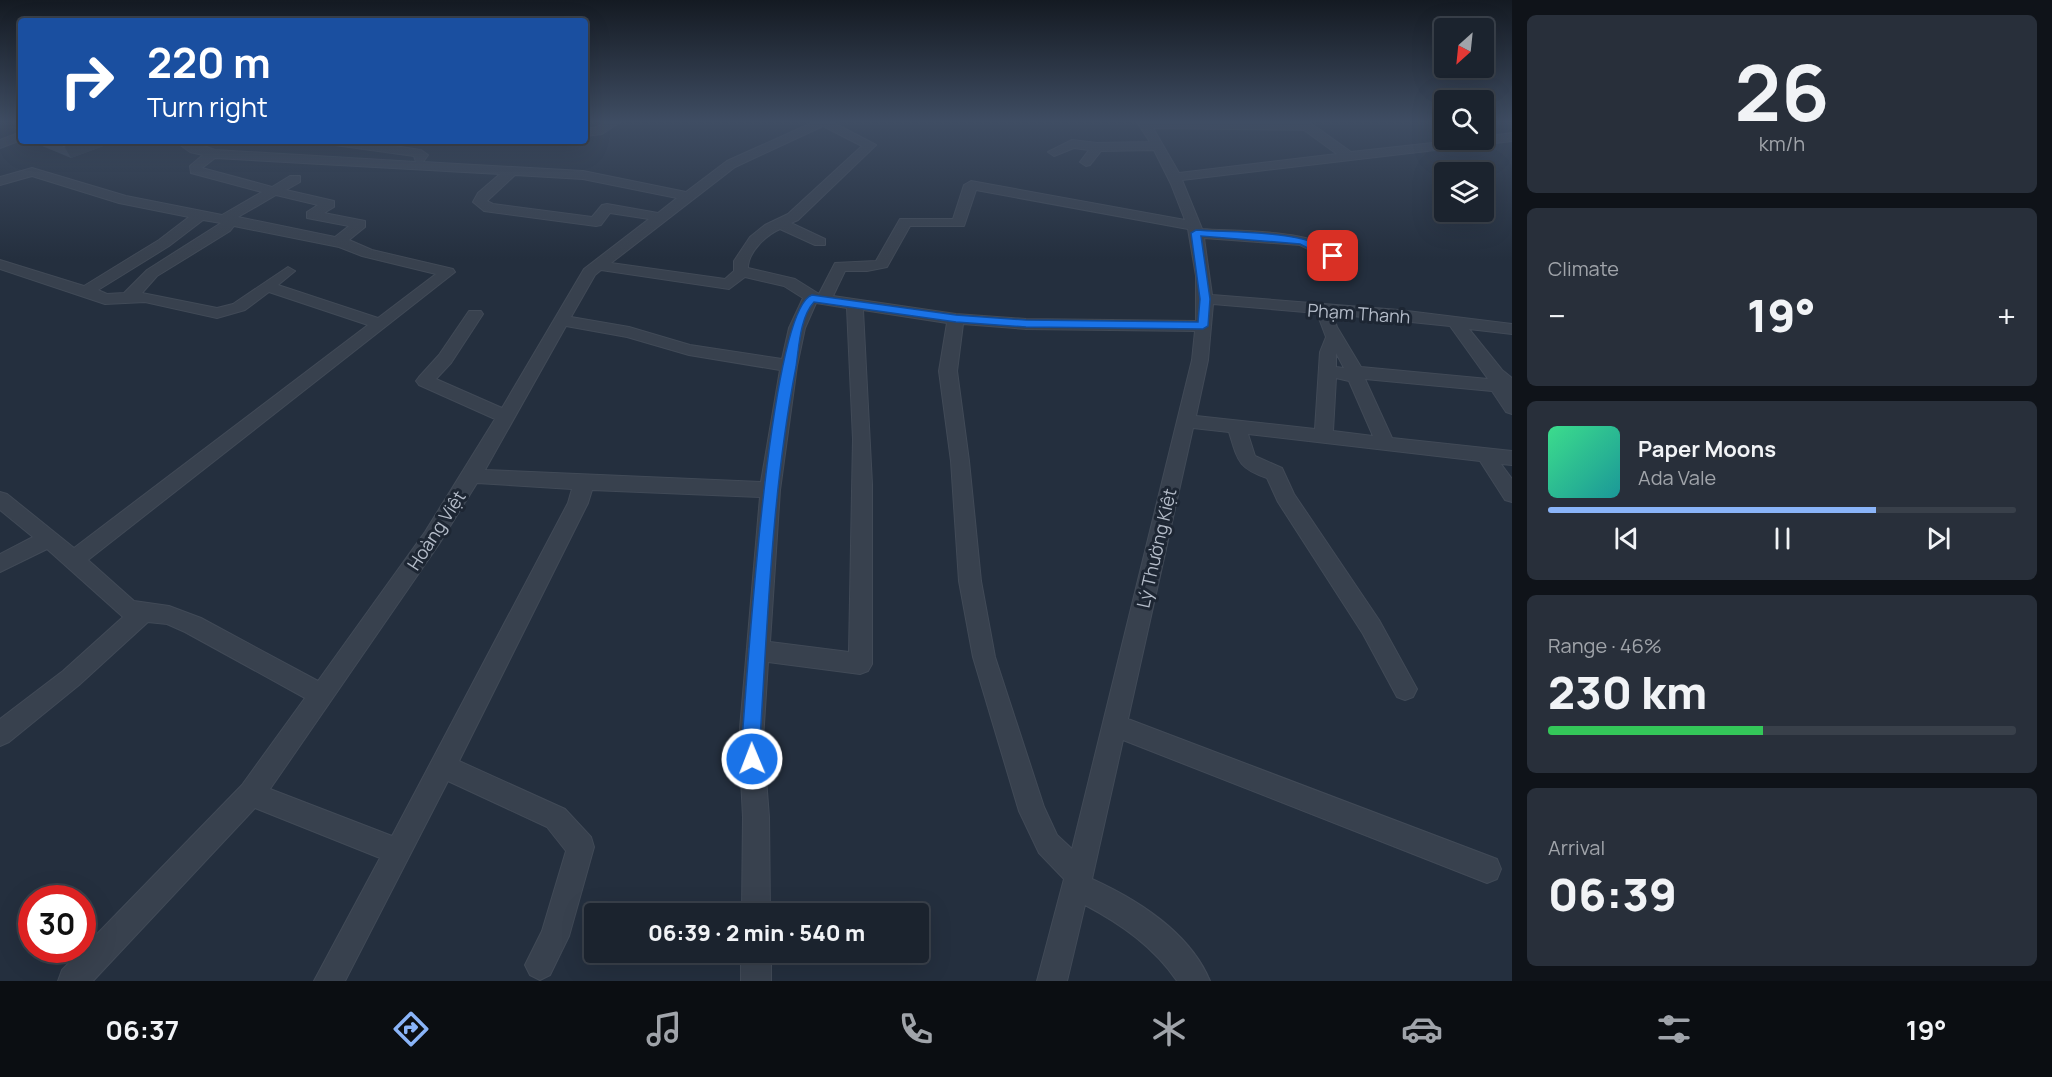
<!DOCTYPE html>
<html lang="en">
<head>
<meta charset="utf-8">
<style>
	body { margin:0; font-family:Manrope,sans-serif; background:#282f3a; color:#f1f3f6; height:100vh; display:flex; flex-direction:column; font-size:22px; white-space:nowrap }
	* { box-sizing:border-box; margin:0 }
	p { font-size:20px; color:#a0a4aa }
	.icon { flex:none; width:33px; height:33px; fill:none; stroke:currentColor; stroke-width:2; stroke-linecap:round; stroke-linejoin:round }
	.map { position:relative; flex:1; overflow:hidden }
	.panel { display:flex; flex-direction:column; gap:15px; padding:15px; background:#0f1319; width:540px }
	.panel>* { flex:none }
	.banner { position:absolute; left:18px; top:18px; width:570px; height:126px; border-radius:6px; box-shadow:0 6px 24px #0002,0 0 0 2px #39404a; background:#1a4fa0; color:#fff; overflow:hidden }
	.needle { width:39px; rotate:207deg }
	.fabs { position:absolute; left:1434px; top:18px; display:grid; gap:12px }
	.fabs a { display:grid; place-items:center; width:60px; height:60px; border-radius:6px; background:#1b232e; box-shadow:0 6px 24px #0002,0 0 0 2px #39404a; font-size:30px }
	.speed { position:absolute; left:18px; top:885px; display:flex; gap:12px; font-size:30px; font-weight:700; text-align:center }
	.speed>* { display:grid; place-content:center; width:78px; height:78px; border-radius:50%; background:#1b232e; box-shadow:0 6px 24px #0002,0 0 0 2px #39404a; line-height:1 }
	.speed .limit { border:9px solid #d22; background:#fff; color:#111 }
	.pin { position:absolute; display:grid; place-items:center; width:51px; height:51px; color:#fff; margin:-26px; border-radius:12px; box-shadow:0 3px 9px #0006 }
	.me { position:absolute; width:66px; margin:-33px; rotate:359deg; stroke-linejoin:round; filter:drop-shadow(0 0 4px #0008) }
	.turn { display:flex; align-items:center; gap:21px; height:126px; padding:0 30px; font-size:27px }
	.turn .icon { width:78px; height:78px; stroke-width:2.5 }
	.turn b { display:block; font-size:42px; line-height:51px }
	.big { font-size:45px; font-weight:800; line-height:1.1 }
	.panel .tile { flex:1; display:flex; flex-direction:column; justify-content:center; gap:9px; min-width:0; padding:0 21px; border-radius:9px; background:#282f3a }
	.panel .dial { align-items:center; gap:0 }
	.dial b { font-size:78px; line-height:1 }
	.song { display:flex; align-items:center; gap:18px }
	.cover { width:72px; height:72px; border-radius:9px; background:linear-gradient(135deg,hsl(150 70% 55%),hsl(180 70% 35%)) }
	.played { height:6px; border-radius:3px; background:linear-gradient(90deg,#8ab4f8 70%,#39404a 70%) }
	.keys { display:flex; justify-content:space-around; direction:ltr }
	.heat { display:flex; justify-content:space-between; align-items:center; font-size:33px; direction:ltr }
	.charge { height:9px; border-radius:4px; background:linear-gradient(90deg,#34c759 46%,#39404a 0) }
	.trip { position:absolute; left:584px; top:903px; width:345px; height:60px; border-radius:6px; background:#1b232e; box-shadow:0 6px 24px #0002,0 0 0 2px #39404a; font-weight:800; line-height:60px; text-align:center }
	.tabs { display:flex; height:96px; justify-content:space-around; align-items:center; background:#0b0e12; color:#a0a4aa }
	.tabs .icon { width:42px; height:42px }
	.tabs .current { color:#8ab4f8 }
	.tabs b { font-size:27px; color:#f1f3f6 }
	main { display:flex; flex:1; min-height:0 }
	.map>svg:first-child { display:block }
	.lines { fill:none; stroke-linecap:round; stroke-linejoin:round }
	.minor-casing { stroke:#414a57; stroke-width:2 }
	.minor { fill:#38414e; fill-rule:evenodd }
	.wall { fill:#3f4b5c }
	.shaded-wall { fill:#2f3b4b }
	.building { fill:#4b5868; stroke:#5c6777; stroke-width:1.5 }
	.route { fill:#1a73e8; stroke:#114b97; stroke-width:1.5 }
	.labels { text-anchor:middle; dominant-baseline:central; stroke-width:6; stroke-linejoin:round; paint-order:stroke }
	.street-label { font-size:18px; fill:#b4bcc9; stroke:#1d2633 }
</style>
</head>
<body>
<main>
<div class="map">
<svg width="1512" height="981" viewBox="0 0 1512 981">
	<rect width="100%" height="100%" fill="#242f3e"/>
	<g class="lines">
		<g class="minor-casing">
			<g id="minor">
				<polygon points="606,122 620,122 602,134 585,136 585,128 595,128"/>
				<path d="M 814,122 L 832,122 L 876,145 L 798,220 L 791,223 L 825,239 L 825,245 L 815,245 L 780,229 C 766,235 748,252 748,268 L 795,279 L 819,294 L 835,263 L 876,261 L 900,219 L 953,219 L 964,185 L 971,181 L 1185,220 L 1171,184 L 1154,150 L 1101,151 L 1090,165 L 1086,166 L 1080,162 L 1089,150 L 1074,148 L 1054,156 L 1048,152 L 1072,140 L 1097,143 L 1150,142 L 1137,122 L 1309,122 L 1351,152 L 1460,140 L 1484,140 L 1484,137 L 1512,133 L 1512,141 L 1182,180 L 1202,229 C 1236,232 1318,228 1340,256 L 1338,259 L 1328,259 L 1300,245 L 1204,238 L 1212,295 L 1399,310 L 1512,324 L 1512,334 L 1469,329 L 1502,370 L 1512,378 L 1512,414 L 1506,412 L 1492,391 L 1365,379 L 1392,438 L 1512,451 L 1512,465 L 1501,464 L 1512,479 L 1512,502 L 1505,500 L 1480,461 L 1248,434 L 1255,456 L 1282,468 L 1294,494 L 1379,620 L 1417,689 L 1413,697 L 1405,700 L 1397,697 L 1363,634 L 1278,502 L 1267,478 C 1238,468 1238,461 1229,432 L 1193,428 L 1128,719 L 1497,859 L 1501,869 L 1497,879 L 1487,883 L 1123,740 L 1092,879 C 1138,900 1190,933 1210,981 L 1177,981 C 1154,947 1121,924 1085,905 L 1067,981 L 1037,981 L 1064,879 L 1039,853 L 1019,811 L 973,657 L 959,581 L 951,461 L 939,371 L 947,323 L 863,310 L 872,484 L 872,664 L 868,671 L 860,674 L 768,662 L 763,740 L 769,817 L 770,914 L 742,914 L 743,817 L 739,740 L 760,497 L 592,490 L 588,503 L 459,761 L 565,809 L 591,837 L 594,847 L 569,936 L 550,975 L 540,980 L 530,975 L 525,965 L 542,931 L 566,851 L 547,827 L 448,781 L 345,981 L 314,981 L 380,858 L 255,808 L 93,981 L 58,981 L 62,970 L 242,785 L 305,698 L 185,632 L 167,624 L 148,622 L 79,685 L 9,742 L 0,746 L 0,719 L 63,671 L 123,617 L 47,549 L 0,572 L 0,554 L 33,537 L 0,510 L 0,492 L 7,494 L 74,548 L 368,325 L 269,292 L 245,310 L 217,318 L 145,302 L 105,304 L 0,269 L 0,260 L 84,286 L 159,240 L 189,217 L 119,203 L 32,176 L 0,185 L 0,177 L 32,168 L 126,196 L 222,215 L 262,192 L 191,173 L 190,166 L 203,155 L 190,152 L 175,141 L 190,141 L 215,150 L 416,162 L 414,156 L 335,145 L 329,141 L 360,141 L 421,150 L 428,155 L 423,162 L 583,171 L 686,192 L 727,161 ZM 823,126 L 862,146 L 788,214 L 765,225 L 750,237 L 734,261 L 734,271 L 725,279 L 611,263 L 735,167 ZM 1153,128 L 1304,130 L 1337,154 L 1179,173 ZM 215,158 L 500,174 L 478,193 L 473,202 L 484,211 L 596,226 L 601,225 L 610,213 L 649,219 L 584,269 L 502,408 L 436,379 L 451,363 L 483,314 L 481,311 L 469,311 L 439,355 L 419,377 L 416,381 L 419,385 L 495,419 L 425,532 L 318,681 L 201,618 L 169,606 L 134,601 L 88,560 L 455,272 L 453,269 L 372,250 L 349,240 L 365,227 L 365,221 L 324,213 L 334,207 L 334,201 L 286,190 L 300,182 L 300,176 L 290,176 L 272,187 L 202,168 ZM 515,175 L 583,179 L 677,198 L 658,213 L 607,204 L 602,205 L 592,217 L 493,204 L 487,201 ZM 976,190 L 1188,229 L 1196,276 L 1196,321 L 1026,319 L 956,314 L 833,296 L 845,271 L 867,271 L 887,267 L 910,226 L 964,226 ZM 276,195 L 318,205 L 307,212 L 307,218 L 349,226 L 335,237 L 238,217 ZM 203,220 L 221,223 L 147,270 L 124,293 L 107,294 L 98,290 L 169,246 ZM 234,226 L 339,247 L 362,256 L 436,274 L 378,318 L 278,285 L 295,271 L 288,267 L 233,304 L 217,308 L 142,293 L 157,276 L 230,231 ZM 601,270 L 729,289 L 745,277 L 784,286 L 803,298 L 789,328 L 782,359 L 690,345 L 629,327 L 571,317 L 595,275 ZM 816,303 L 847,308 L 853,439 L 849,652 L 770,642 L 780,490 L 797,366 L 805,328 ZM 1213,304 L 1317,313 L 1326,337 L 1320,352 L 1315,429 L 1196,416 L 1208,360 ZM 1333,314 L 1450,326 L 1488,379 L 1361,367 L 1337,327 ZM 963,324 L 1026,329 L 1195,331 L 1192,360 L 1072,849 L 1057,835 L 1044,807 L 995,657 L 981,581 L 969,461 L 957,371 ZM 566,326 L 627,337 L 689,355 L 780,370 L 761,482 L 485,470 ZM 1336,353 L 1344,368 L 1336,367 ZM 1336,378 L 1349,381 L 1373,436 L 1333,431 ZM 477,483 L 572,489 L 568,503 L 392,836 L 270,789 L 439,544 Z"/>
				<polygon points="21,132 21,140 0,148 0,140"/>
				<rect x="741" y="952" width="30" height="29"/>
			</g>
		</g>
		<use href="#minor" class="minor"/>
	</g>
	<polygon class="wall" points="34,141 117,141 71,158 35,143"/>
	<polygon class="shaded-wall" points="77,141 117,141 71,158 64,146"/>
	<polygon class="building" points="52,141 77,141 64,146"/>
	<linearGradient id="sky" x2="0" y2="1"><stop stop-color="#141a22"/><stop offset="0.47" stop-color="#3f4d63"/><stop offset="1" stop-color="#3f4d63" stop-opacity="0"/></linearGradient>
	<rect width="1512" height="259" fill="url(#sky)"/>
	<path class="route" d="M 1196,230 C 1234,233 1310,229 1338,256 L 1329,259 L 1300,244 L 1201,236 L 1210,299 L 1208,326 L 1203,329 L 1026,327 L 956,322 L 814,302 C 800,317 799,347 796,367 C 772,490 768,615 760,740 L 761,759 L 758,765 L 752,767 L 746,765 L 742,740 C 747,683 769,309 812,295 L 956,315 L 1026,320 L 1198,322 L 1200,299 L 1191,233 Z"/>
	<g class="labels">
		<g class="street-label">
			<text transform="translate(1359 313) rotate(4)">Phạm Thanh</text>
			<text transform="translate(436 530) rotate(-57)">Hoàng Việt</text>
			<text transform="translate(1156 548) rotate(-77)">Lý Thường Kiệt</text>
		</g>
	</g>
</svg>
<div class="fabs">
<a><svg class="needle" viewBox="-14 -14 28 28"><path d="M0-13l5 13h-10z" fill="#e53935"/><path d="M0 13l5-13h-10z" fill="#a0a4aa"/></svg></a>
<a><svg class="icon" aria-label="search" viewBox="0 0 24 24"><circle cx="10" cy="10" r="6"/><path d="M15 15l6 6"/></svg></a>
<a><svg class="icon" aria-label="layers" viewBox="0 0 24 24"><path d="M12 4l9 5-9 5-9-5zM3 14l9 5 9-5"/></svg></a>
</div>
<div class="speed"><div class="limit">30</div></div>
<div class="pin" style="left:1333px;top:256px;background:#d93025"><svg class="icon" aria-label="arrive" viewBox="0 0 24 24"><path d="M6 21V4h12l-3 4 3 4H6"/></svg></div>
<svg class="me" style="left:752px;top:759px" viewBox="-20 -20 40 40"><circle r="17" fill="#1a73e8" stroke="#fff" stroke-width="3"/><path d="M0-11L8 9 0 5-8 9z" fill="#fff"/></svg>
<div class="trip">06:39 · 2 min · 540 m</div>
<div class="banner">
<div class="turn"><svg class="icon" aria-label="right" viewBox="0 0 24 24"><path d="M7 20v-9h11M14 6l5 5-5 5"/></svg><div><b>220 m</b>Turn right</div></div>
</div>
</div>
<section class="panel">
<div class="tile dial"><b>26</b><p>km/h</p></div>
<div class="tile"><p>Climate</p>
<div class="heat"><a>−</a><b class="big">19°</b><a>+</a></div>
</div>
<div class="tile">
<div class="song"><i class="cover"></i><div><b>Paper Moons</b><p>Ada Vale</p></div></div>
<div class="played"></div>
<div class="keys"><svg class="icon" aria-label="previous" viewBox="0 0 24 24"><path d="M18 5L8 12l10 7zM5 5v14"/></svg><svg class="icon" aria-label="pause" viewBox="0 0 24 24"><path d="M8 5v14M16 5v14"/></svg><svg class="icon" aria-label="next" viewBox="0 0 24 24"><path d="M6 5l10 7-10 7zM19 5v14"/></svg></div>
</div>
<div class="tile"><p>Range · 46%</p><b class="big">230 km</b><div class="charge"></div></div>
<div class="tile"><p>Arrival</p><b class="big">06:39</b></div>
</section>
</main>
<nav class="tabs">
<b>06:37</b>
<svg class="icon current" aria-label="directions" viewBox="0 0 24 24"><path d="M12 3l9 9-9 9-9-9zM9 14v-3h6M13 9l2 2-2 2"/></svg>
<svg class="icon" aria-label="music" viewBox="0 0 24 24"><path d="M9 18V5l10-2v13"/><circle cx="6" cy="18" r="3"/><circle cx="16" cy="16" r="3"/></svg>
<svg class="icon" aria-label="phone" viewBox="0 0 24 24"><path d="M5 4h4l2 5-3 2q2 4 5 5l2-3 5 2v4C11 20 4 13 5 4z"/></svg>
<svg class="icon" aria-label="climate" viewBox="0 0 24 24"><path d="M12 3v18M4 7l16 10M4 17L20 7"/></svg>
<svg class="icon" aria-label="car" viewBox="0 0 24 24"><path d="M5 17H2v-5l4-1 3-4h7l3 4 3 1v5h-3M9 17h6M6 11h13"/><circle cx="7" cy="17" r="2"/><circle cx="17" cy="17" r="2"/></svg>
<svg class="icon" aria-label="filters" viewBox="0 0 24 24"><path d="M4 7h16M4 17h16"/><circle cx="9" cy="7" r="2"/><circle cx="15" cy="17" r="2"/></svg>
<b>19°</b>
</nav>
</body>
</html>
